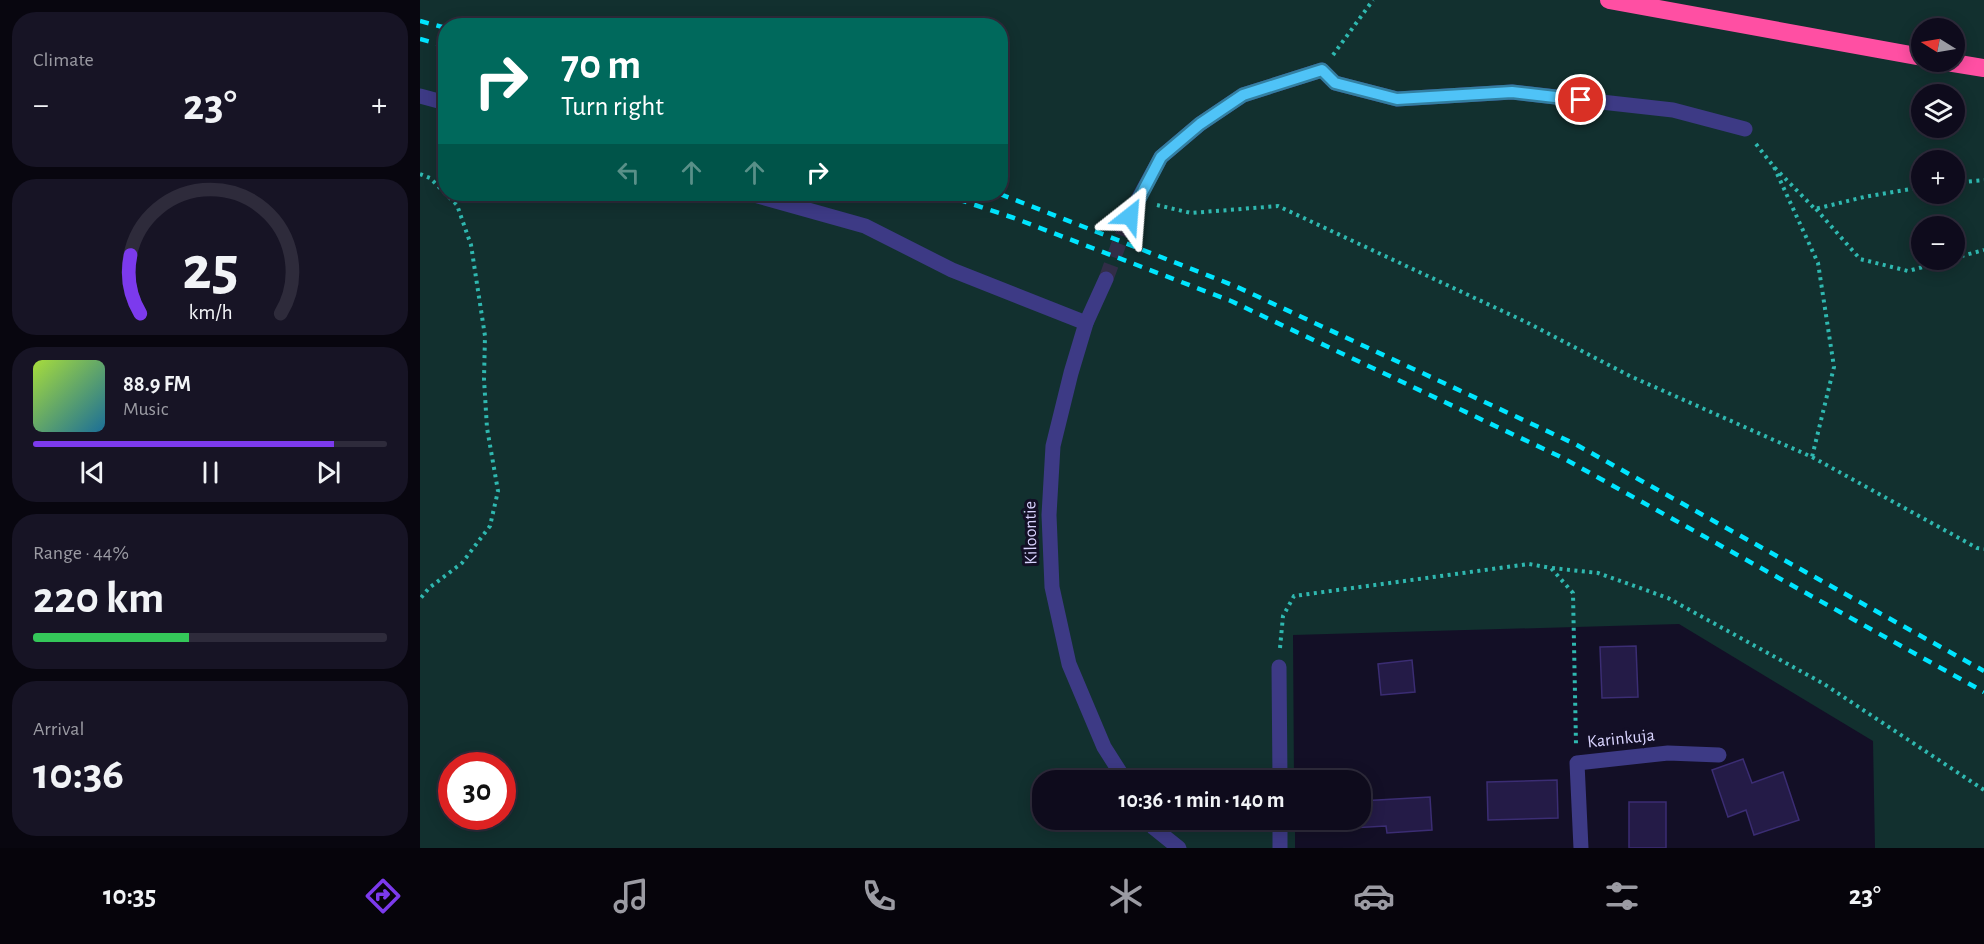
<!DOCTYPE html>
<html lang="en">
<head>
<meta charset="utf-8">
<style>
	body { margin:0; font-family:"Alegreya Sans",sans-serif; background:#171425; color:#f1f3f6; height:100vh; display:flex; flex-direction:column; font-size:22px; white-space:nowrap }
	* { box-sizing:border-box; margin:0 }
	p { font-size:20px; color:#9b9ba3 }
	.icon { flex:none; width:33px; height:33px; fill:none; stroke:currentColor; stroke-width:2; stroke-linecap:round; stroke-linejoin:round }
	.map { position:relative; flex:1; overflow:hidden }
	.drawer { display:flex; flex-direction:column; gap:12px; padding:12px; background:#08060f; width:420px }
	.drawer>* { flex:none }
	.banner { position:absolute; left:18px; top:18px; width:570px; height:183px; border-radius:24px; box-shadow:0 3px 15px #0003,0 0 0 2px #2e2b3b; background:#00695c; color:#fff; overflow:hidden }
	.needle { width:39px; rotate:281deg }
	.controls { position:absolute; left:1491px; top:18px; display:grid; gap:12px }
	.controls a { display:grid; place-items:center; width:54px; height:54px; border-radius:50%; background:#0e0b1c; box-shadow:0 3px 15px #0003,0 0 0 2px #2e2b3b; font-size:30px }
	.speed { position:absolute; left:18px; top:752px; display:flex; gap:12px; font-size:30px; font-weight:700; text-align:center }
	.speed>* { display:grid; place-content:center; width:78px; height:78px; border-radius:50%; background:#0e0b1c; box-shadow:0 3px 15px #0003,0 0 0 2px #2e2b3b; line-height:1 }
	.speed .limit { border:9px solid #d22; background:#fff; color:#111 }
	.pin { position:absolute; display:grid; place-items:center; width:51px; height:51px; color:#fff; margin:-26px; border:3px solid #fff; border-radius:50%; box-shadow:0 2px 6px #0007 }
	.me { position:absolute; width:66px; margin:-33px; rotate:28deg; stroke-linejoin:round; filter:drop-shadow(0 0 4px #0008) }
	.turn { display:flex; align-items:center; gap:21px; height:126px; padding:0 24px; font-size:27px }
	.turn .icon { width:78px; height:78px; stroke-width:2.5 }
	.turn b { display:block; font-size:42px; line-height:51px }
	.lanes { display:flex; align-items:center; height:57px; padding:0 24px; background:#0003; justify-content:center; gap:30px; direction:ltr }
	.lanes .off { opacity:.35 }
	.big { font-size:45px; font-weight:600; line-height:1.1 }
	.drawer .card { flex:1; display:flex; flex-direction:column; justify-content:center; gap:9px; min-width:0; padding:0 21px; border-radius:24px; background:#171425 }
	.drawer .dial { align-items:center; gap:0 }
	.dial svg { height:156px; overflow:visible; fill:none; stroke:#2e2b3b; stroke-width:7; stroke-linecap:round; text-anchor:middle }
	.dial text { fill:#f1f3f6; stroke:none }
	.song { display:flex; align-items:center; gap:18px }
	.cover { width:72px; height:72px; border-radius:9px; background:linear-gradient(135deg,hsl(80 70% 55%),hsl(200 70% 35%)) }
	.played { height:6px; border-radius:3px; background:linear-gradient(90deg,#7c3aed 85%,#2e2b3b 85%) }
	.keys { display:flex; justify-content:space-around; direction:ltr }
	.heat { display:flex; justify-content:space-between; align-items:center; font-size:33px; direction:ltr }
	.charge { height:9px; border-radius:4px; background:linear-gradient(90deg,#34c759 44%,#2e2b3b 0) }
	.trip { position:absolute; left:612px; top:770px; width:339px; height:60px; border-radius:24px; background:#0e0b1c; box-shadow:0 3px 15px #0003,0 0 0 2px #2e2b3b; font-weight:600; line-height:60px; text-align:center }
	.dock { display:flex; height:96px; justify-content:space-around; align-items:center; background:#06040b; color:#9b9ba3 }
	.dock .icon { width:42px; height:42px }
	.dock .current { color:#7c3aed }
	.dock b { font-size:27px; color:#f1f3f6 }
	main { display:flex; flex:1; min-height:0 }
	.map>svg:first-child { display:block }
	.green { fill:#12302f; fill-rule:evenodd }
	.building { fill:#241b47; stroke:#3b2d73; stroke-width:1.5 }
	.lines { fill:none; stroke-linecap:round; stroke-linejoin:round }
	.minor-tunnel { stroke:#312d47; stroke-width:15; stroke-dasharray:15 8; stroke-linecap:butt }
	.path { stroke:#2fb8b0; stroke-width:4; stroke-dasharray:3 4.5; stroke-linecap:butt }
	.minor { stroke:#3d3a85; stroke-width:15 }
	.highway { stroke:#ff4fa3; stroke-width:18 }
	.rail { stroke:#00e5ff; stroke-width:4.5; stroke-dasharray:9 8; stroke-linecap:butt }
	.route-casing { stroke:#337fa1; stroke-width:15 }
	.route { stroke:#4fc3f7; stroke-width:10 }
	.labels { text-anchor:middle; dominant-baseline:central; stroke-width:6; stroke-linejoin:round; paint-order:stroke }
	.street-label { font-size:18px; fill:#d9d4ff; stroke:#130f26 }
</style>
</head>
<body>
<main>
<section class="drawer">
<div class="card"><p>Climate</p>
<div class="heat"><a>−</a><b class="big">23°</b><a>+</a></div>
</div>
<div class="card dial"><svg viewBox="0 0 100 80">
<path d="M14 69A42 42 0 1 1 86 69"/>
<path d="M14 69A42 42 0 0 1 9 39" stroke="#7c3aed"/>
<text x="50" y="56" font-size="32" font-weight="700">25</text>
<text x="50" y="72" font-size="11">km/h</text>
</svg></div>
<div class="card">
<div class="song"><i class="cover"></i><div><b>88.9 FM</b><p>Music</p></div></div>
<div class="played"></div>
<div class="keys"><svg class="icon" aria-label="previous" viewBox="0 0 24 24"><path d="M18 5L8 12l10 7zM5 5v14"/></svg><svg class="icon" aria-label="pause" viewBox="0 0 24 24"><path d="M8 5v14M16 5v14"/></svg><svg class="icon" aria-label="next" viewBox="0 0 24 24"><path d="M6 5l10 7-10 7zM19 5v14"/></svg></div>
</div>
<div class="card"><p>Range · 44%</p><b class="big">220 km</b><div class="charge"></div></div>
<div class="card"><p>Arrival</p><b class="big">10:36</b></div>
</section>
<div class="map">
<svg width="1564" height="848" viewBox="0 0 1564 848">
	<rect width="100%" height="100%" fill="#130f26"/>
	<path class="green" d="M 0,0 L 1564,0 L 1564,848 L 1455,848 L 1453,741 L 1259,624 L 873,635 L 874,780 L 622,780 L 622,819 L 875,819 L 875,848 L 0,848 ZM 26,26 L 580,26 L 580,194 L 26,194 ZM 1502,28 L 1534,28 L 1534,62 L 1502,62 ZM 1502,94 L 1534,94 L 1534,128 L 1502,128 ZM 1502,160 L 1534,160 L 1534,194 L 1502,194 ZM 1502,226 L 1534,226 L 1534,260 L 1502,260 ZM 32,765 L 82,765 L 82,816 L 32,816 Z"/>
	<g class="building">
		<polygon points="1216,646 1218,697 1182,698 1180,647"/>
		<polygon points="992,660 995,692 961,695 958,664"/>
		<polygon points="1323,759 1332,783 1363,772 1379,820 1334,835 1326,810 1308,817 1292,770"/>
		<polygon points="1137,780 1138,818 1068,820 1067,782"/>
		<polygon points="1010,797 1012,830 967,833 966,826 913,829 913,819 940,819 940,801"/>
		<rect x="1209" y="802" width="37" height="46"/>
	</g>
	<g class="lines">
		<polyline class="minor-tunnel" points="686,279 709,216"/>
		<g class="path">
			<polyline points="913,55 953,0"/>
			<polyline points="1336,144 1354,167 1395,209 1444,197 1502,187"/>
			<polyline points="1354,167 1398,263 1414,367 1392,457"/>
			<polyline points="0,174 10,178 37,205 51,245 65,336 64,379 67,428 78,491 70,526 42,563 9,588 0,599"/>
			<polyline points="1534,183 1564,180"/>
			<polyline points="737,205 771,213 858,206 1106,322 1210,376 1392,457 1557,548 1564,549"/>
			<polyline points="1396,209 1440,259 1488,271 1529,260"/>
			<polyline points="1534,258 1564,250"/>
			<polyline points="1132,568 1178,573 1248,598 1404,684 1564,790"/>
			<polyline points="860,648 863,616 874,596 1109,564 1131,568 1153,593 1156,744"/>
		</g>
		<g class="minor">
			<polyline points="0,96 26,103"/>
			<polyline points="331,194 445,226 532,270 666,323"/>
			<polyline points="709,216 741,157 780,124 823,95 902,70 915,83 977,99 1092,92 1253,110 1325,129"/>
			<polyline points="686,279 666,323 651,373 633,446 629,515 632,587 649,664 684,747 705,780"/>
			<polyline points="859,667 860,780"/>
			<polyline points="728,819 734,828 759,848"/>
			<polyline points="860,819 860,848"/>
			<polyline points="1161,848 1157,763 1248,753 1299,755"/>
		</g>
		<g class="highway">
			<polyline points="1189,0 1502,57"/>
			<polyline points="1527,62 1564,68"/>
		</g>
		<g class="rail">
			<polyline points="0,21 26,28"/>
			<polyline points="0,39 26,46"/>
			<polyline points="522,194 594,218 811,301 1143,458 1564,692"/>
			<polyline points="580,194 815,286 1155,444 1564,671"/>
		</g>
	</g>
	<g class="lines">
		<g class="route-casing">
			<polyline id="route" points="710,216 741,157 780,124 823,95 902,70 915,83 977,99 1092,92 1161,100"/>
		</g>
		<use href="#route" class="route"/>
	</g>
	<g class="labels">
		<g class="street-label">
			<text transform="translate(611 533) rotate(-91)">Kiloontie</text>
			<text transform="translate(1201 739) rotate(-6)">Karinkuja</text>
		</g>
	</g>
</svg>
<div class="controls">
<a><svg class="needle" viewBox="-14 -14 28 28"><path d="M0-13l5 13h-10z" fill="#e53935"/><path d="M0 13l5-13h-10z" fill="#9b9ba3"/></svg></a>
<a><svg class="icon" aria-label="layers" viewBox="0 0 24 24"><path d="M12 4l9 5-9 5-9-5zM3 14l9 5 9-5"/></svg></a>
<a>+</a>
<a>−</a>
</div>
<div class="speed"><div class="limit">30</div></div>
<div class="pin" style="left:1161px;top:100px;background:#d93025"><svg class="icon" aria-label="arrive" viewBox="0 0 24 24"><path d="M6 21V4h12l-3 4 3 4H6"/></svg></div>
<svg class="me" style="left:710px;top:216px" viewBox="-20 -20 40 40"><path d="M0-17L14 15 0 8-14 15z" fill="#4fc3f7" stroke="#fff" stroke-width="4"/></svg>
<div class="trip">10:36 · 1 min · 140 m</div>
<div class="banner">
<div class="turn"><svg class="icon" aria-label="right" viewBox="0 0 24 24"><path d="M7 20v-9h11M14 6l5 5-5 5"/></svg><div><b>70 m</b>Turn right</div></div>
<div class="lanes"><svg class="icon off" aria-label="left" viewBox="0 0 24 24"><path d="M17 20v-9H6M10 6l-5 5 5 5"/></svg><svg class="icon off" aria-label="ahead" viewBox="0 0 24 24"><path d="M12 20V5M6 11l6-6 6 6"/></svg><svg class="icon off" aria-label="ahead" viewBox="0 0 24 24"><path d="M12 20V5M6 11l6-6 6 6"/></svg><svg class="icon" aria-label="right" viewBox="0 0 24 24"><path d="M7 20v-9h11M14 6l5 5-5 5"/></svg></div>
</div>
</div>
</main>
<nav class="dock">
<b>10:35</b>
<svg class="icon current" aria-label="directions" viewBox="0 0 24 24"><path d="M12 3l9 9-9 9-9-9zM9 14v-3h6M13 9l2 2-2 2"/></svg>
<svg class="icon" aria-label="music" viewBox="0 0 24 24"><path d="M9 18V5l10-2v13"/><circle cx="6" cy="18" r="3"/><circle cx="16" cy="16" r="3"/></svg>
<svg class="icon" aria-label="phone" viewBox="0 0 24 24"><path d="M5 4h4l2 5-3 2q2 4 5 5l2-3 5 2v4C11 20 4 13 5 4z"/></svg>
<svg class="icon" aria-label="climate" viewBox="0 0 24 24"><path d="M12 3v18M4 7l16 10M4 17L20 7"/></svg>
<svg class="icon" aria-label="car" viewBox="0 0 24 24"><path d="M5 17H2v-5l4-1 3-4h7l3 4 3 1v5h-3M9 17h6M6 11h13"/><circle cx="7" cy="17" r="2"/><circle cx="17" cy="17" r="2"/></svg>
<svg class="icon" aria-label="filters" viewBox="0 0 24 24"><path d="M4 7h16M4 17h16"/><circle cx="9" cy="7" r="2"/><circle cx="15" cy="17" r="2"/></svg>
<b>23°</b>
</nav>
</body>
</html>
